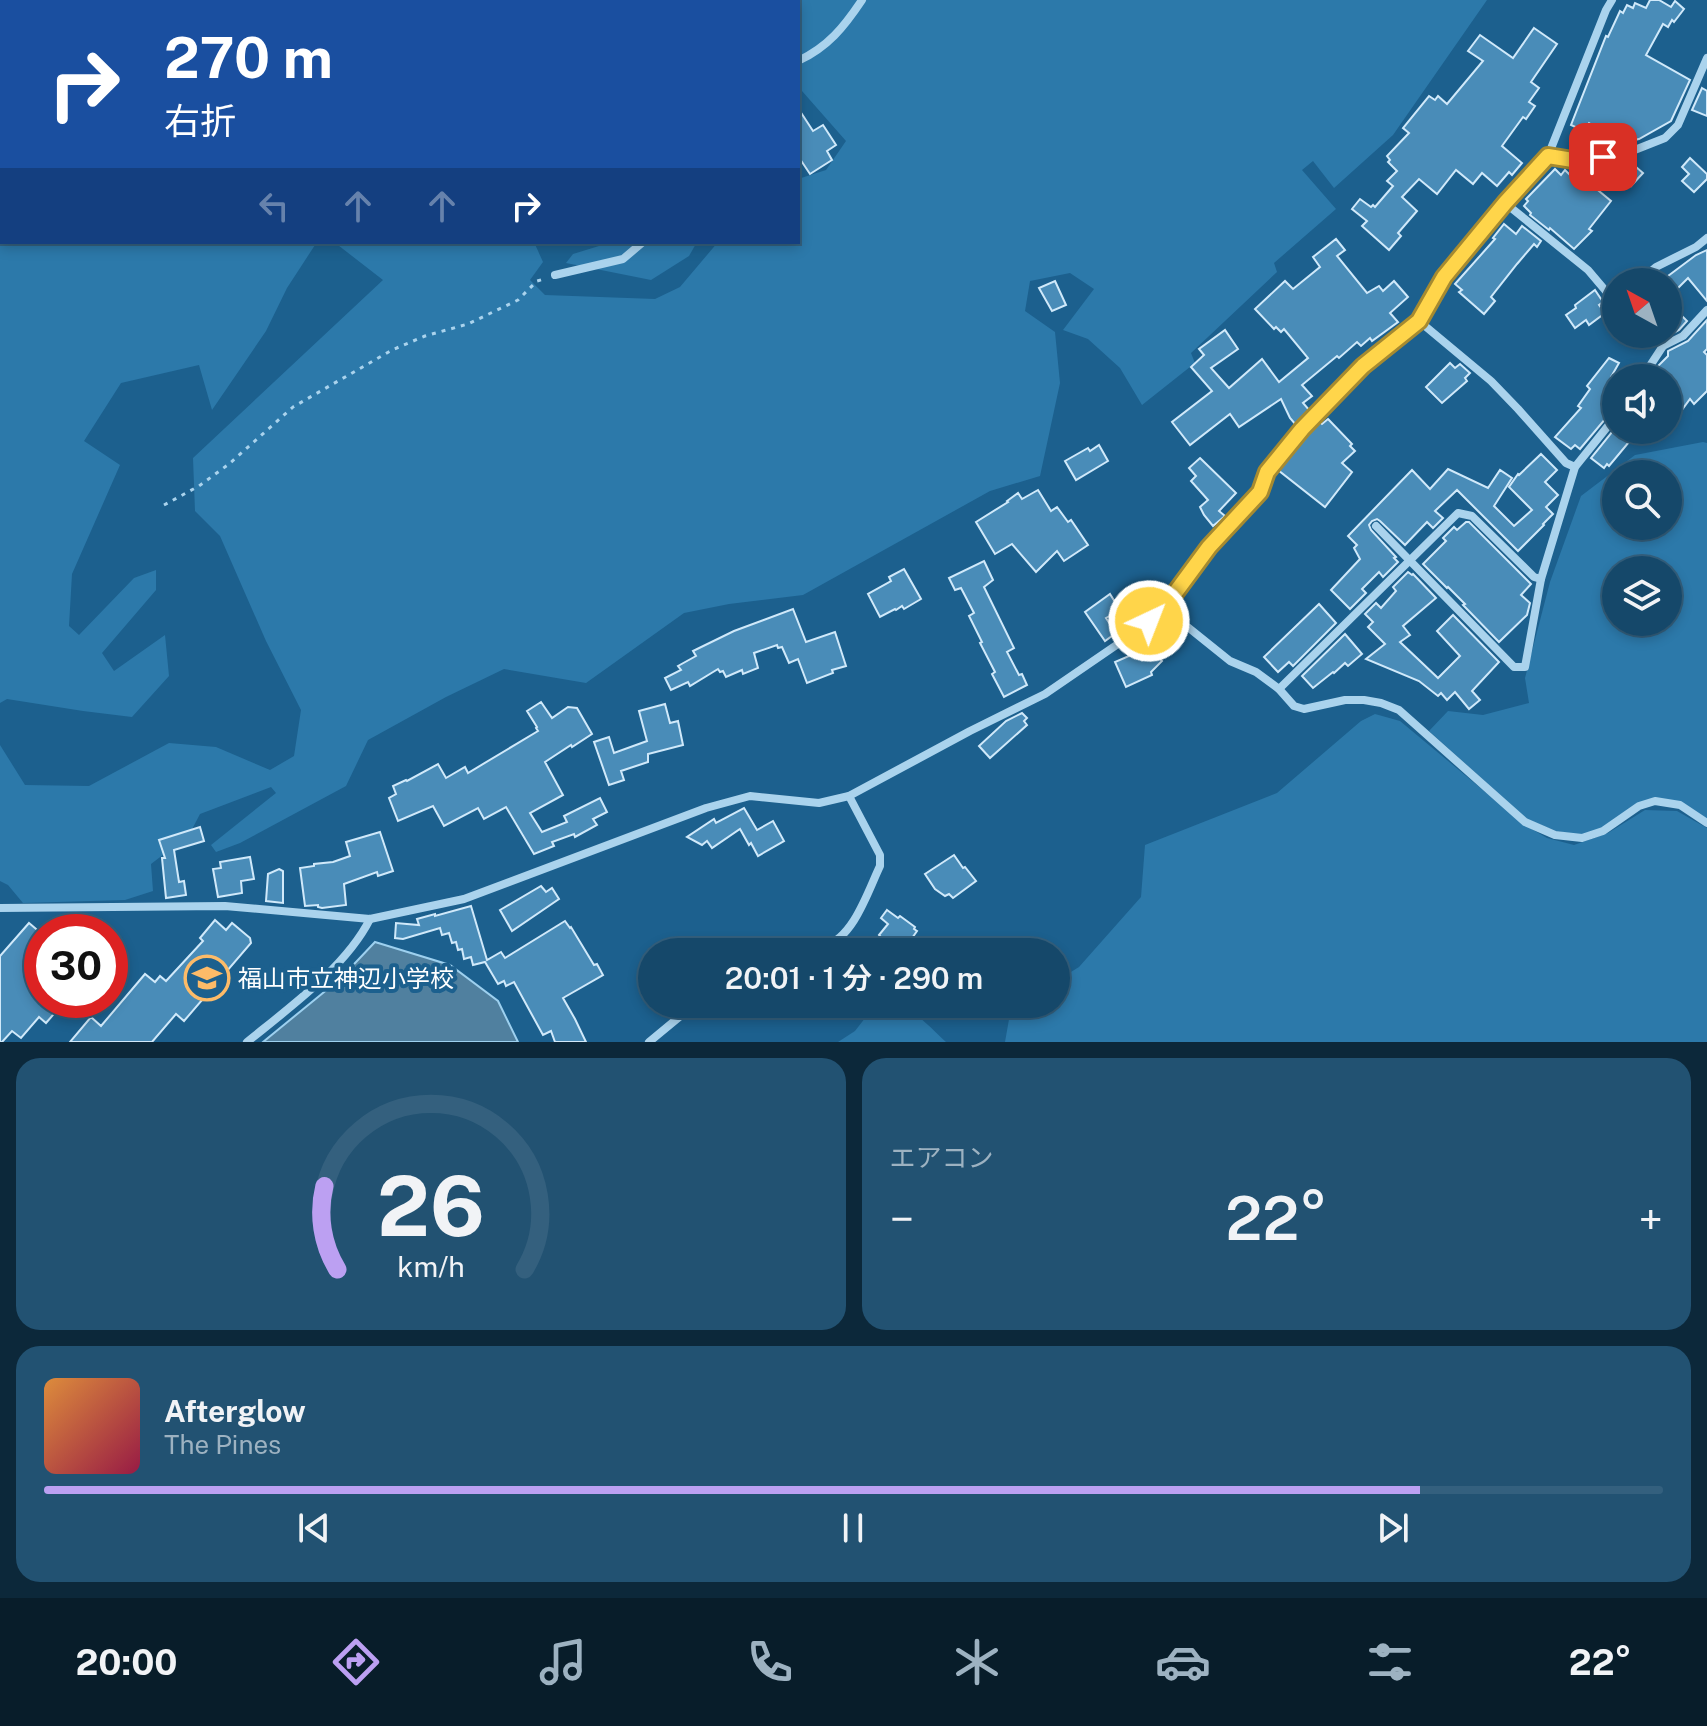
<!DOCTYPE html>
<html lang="ja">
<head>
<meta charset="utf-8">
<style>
	body { margin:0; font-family:"Public Sans","Noto Sans JP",sans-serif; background:#225272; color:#f1f3f6; height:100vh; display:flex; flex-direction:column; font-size:30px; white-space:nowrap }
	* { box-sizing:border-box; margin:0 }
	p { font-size:26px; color:#9db2c1 }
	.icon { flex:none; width:44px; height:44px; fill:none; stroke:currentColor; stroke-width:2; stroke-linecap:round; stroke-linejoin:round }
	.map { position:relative; height:1042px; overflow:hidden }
	.panel { display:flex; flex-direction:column; gap:16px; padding:16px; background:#0c283a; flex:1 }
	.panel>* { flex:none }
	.hud { position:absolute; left:0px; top:0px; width:800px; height:244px; box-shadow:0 4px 12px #0003,0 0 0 2px #34607e; background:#1a4fa0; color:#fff; overflow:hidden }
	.needle { width:52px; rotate:320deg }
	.controls { position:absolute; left:1602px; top:268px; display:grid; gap:16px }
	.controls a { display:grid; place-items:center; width:80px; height:80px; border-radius:50%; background:#15486a; box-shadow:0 4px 12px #0003,0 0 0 2px #34607e; font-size:40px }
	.speed { position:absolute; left:24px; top:914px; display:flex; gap:16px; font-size:40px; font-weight:700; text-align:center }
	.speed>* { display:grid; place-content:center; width:104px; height:104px; border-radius:50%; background:#15486a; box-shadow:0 4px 12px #0003,0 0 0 2px #34607e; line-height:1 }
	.speed .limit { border:12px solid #d22; background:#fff; color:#111 }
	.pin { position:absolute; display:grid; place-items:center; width:68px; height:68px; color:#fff; margin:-34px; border-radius:16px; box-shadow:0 4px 12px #0006 }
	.me { position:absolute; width:88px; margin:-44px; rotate:43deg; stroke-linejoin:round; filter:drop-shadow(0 0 6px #0008) }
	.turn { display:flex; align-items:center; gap:28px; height:168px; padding:0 32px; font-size:36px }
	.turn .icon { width:104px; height:104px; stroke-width:2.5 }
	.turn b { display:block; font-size:56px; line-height:68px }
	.lanes { display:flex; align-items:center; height:76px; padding:0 32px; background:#0003; justify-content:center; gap:40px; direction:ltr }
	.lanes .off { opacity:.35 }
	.big { font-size:60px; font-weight:600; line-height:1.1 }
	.panel .widget { flex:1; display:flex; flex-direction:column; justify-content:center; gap:12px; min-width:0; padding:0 28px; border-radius:24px; background:#225272 }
	.panel .dial { align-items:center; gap:0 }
	.dial svg { height:208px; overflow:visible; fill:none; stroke:#34607e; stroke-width:7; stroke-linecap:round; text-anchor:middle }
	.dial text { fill:#f1f3f6; stroke:none }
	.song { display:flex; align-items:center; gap:24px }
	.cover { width:96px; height:96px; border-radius:12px; background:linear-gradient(135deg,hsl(30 70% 55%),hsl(340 70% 35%)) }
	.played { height:8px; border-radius:4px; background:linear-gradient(90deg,#bca0f2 85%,#34607e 85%) }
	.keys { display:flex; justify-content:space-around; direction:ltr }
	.heat { display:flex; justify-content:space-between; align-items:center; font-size:44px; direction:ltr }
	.panel .tiles { flex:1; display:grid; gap:16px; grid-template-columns:1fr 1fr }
	.widget:last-child { grid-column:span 2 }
	.trip { position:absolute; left:638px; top:938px; width:432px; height:80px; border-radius:40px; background:#15486a; box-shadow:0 4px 12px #0003,0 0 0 2px #34607e; font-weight:600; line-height:80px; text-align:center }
	.tabs { display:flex; height:128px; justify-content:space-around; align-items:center; background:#081d2a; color:#9db2c1 }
	.tabs .icon { width:56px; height:56px }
	.tabs .active { color:#bca0f2 }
	.tabs b { font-size:36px; color:#f1f3f6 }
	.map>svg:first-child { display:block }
	.green { fill:#2c79aa; fill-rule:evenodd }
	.water { fill:#50809f; stroke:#9dd0ef; stroke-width:2 }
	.building { fill:#498cb8; stroke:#d0e9fa; stroke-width:2 }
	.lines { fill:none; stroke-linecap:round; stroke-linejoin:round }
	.path { stroke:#aad3ed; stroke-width:3; stroke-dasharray:4 6; stroke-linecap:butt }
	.street { stroke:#aad3ed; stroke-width:8 }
	.route-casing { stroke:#a68a30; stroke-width:20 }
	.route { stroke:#ffd54a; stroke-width:14 }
	.labels { text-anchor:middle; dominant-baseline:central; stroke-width:8; stroke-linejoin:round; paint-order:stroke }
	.poi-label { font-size:24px; fill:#fff; stroke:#1c608e; text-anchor:start }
</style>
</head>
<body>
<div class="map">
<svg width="1707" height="1042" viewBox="0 0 1707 1042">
	<rect width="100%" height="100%" fill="#1c608e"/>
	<g class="green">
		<polygon points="0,0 253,0 252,2 2,2 2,242 313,242 315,245 287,288 266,331 212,410 199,365 121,383 84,441 120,465 72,574 69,626 79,635 134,578 156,570 156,590 102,653 114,671 165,635 169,676 132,717 83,711 7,699 0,703"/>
		<polygon points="572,0 1487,0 1393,135 1334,188 1313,161 1302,170 1336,209 1274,263 1277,272 1191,353 1195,363 1142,405 1120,368 1088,339 1063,330 1094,289 1070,273 1030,281 1025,311 1055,332 1060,383 1040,476 990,491 803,595 729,604 684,613 586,683 504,669 446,697 368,740 346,786 240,843 216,852 211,845 276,793 271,787 200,814 189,835 151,864 153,891 125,900 23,903 8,885 0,881 0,745 25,785 89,786 169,743 216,747 270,770 294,756 301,710 266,641 220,536 195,511 193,458 383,280 334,242 534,242 543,262 530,280 545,295 655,299 680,287 718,242 798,242 798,179 826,170 846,141 802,91 798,93 798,2 572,2"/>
		<polygon points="612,242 697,242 689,256 651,280 566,263 573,254"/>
		<path d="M 1703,442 L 1707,443 L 1707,819 L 1655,798 L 1602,828 L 1581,835 L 1556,831 L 1527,819 L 1429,731 L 1448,711 L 1483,715 L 1529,703 L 1525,678 L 1550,582 L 1581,496 L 1635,455 ZM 1616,474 L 1668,474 L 1668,526 L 1616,526 ZM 1616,570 L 1668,570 L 1668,622 L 1616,622 Z"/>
		<polygon points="1375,714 1400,721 1525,825 1547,838 1574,845 1608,833 1645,810 1677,811 1707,828 1707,1042 1005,1042 1011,1008 1018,1004 1056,1004 1056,981 1079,967 1141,897 1145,845 1277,793 1361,721"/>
		<path d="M 876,1004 C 912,1004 922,1020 946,1042 L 838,1042 L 855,1031 Z"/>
	</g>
	<polygon class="water" points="375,942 450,965 498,1001 518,1042 263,1042 340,979"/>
	<g class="building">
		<polygon points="1650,0 1659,0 1671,7 1675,1 1684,9 1674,22 1672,20 1668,27 1663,24 1646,55 1690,80 1671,121 1639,139 1621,143 1603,129 1602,131 1589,123 1584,131 1571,125 1606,36 1608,37 1620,11 1623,13 1627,5 1633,8 1635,3 1646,8"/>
		<polygon points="1534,28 1557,44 1531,82 1539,88 1529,102 1535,106 1526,119 1523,117 1502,146 1522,163 1512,175 1509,172 1497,186 1482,173 1473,184 1456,170 1437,194 1419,179 1402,197 1417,211 1398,233 1401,236 1389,250 1362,226 1367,221 1352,209 1360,199 1371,207 1373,205 1375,207 1393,186 1387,181 1397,171 1388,162 1390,160 1387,156 1409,133 1403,128 1429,96 1435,100 1438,96 1447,104 1483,61 1468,51 1480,35 1513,58"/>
		<polygon points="1702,88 1707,91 1707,116 1692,110"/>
		<polygon points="798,108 813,131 823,125 836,145 827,151 832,160 810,174 798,156"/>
		<polygon points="1690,158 1707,174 1707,179 1694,192 1682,181 1689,174 1682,167"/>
		<polygon points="1628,160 1643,173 1631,186 1617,172"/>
		<polygon points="1555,169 1561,175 1565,170 1583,188 1588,182 1611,201 1589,229 1592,231 1574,249 1550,228 1549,230 1530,215 1531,213 1524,206 1528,201 1526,199"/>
		<polygon points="1504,224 1516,234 1522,226 1541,241 1537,247 1534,244 1517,264 1491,297 1495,301 1484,314 1459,292 1462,290 1455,284 1495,239 1493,238"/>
		<polygon points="1336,239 1345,250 1337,256 1367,293 1379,286 1383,291 1394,281 1408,297 1390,313 1398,322 1372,341 1370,338 1361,346 1357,342 1339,358 1337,356 1302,385 1312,396 1303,403 1310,411 1296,425 1290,418 1281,399 1239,427 1230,414 1190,445 1172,422 1212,391 1191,367 1204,355 1199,349 1225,330 1238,349 1211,368 1229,388 1262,359 1279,382 1308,358 1284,329 1281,332 1276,327 1274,329 1255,309 1285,281 1293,289 1320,267 1313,257"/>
		<polygon points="1707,250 1707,301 1688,278 1668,298 1668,276 1696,255"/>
		<polygon points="1055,281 1066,305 1052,311 1039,288"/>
		<polygon points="1595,290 1603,302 1599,305 1605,313 1589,325 1586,320 1575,328 1566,315 1576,308 1575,305"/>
		<polygon points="1668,302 1687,321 1679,330 1668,336"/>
		<polygon points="1707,320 1707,349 1704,352 1707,355 1707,391 1694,404 1690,399 1668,429 1668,378 1651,378 1658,366 1668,356 1668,351 1688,341"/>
		<polygon points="1609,358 1619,363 1611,377 1616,381 1616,409 1611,412 1580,449 1575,445 1571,449 1555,437 1581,408 1578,406 1590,389 1587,386"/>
		<polygon points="1450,363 1455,368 1460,364 1470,373 1465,378 1467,381 1442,403 1426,387"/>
		<polygon points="1328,419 1352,444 1350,446 1355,451 1342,463 1352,472 1325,507 1278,470 1319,421 1322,424"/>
		<polygon points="1616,427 1616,430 1639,430 1609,466 1607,464 1604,468 1591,458"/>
		<polygon points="1099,445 1108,461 1076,480 1065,461 1088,448 1090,451"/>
		<polygon points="1541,454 1557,470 1545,482 1558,495 1546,507 1553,514 1543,524 1544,525 1518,551 1457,490 1435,511 1443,518 1433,528 1427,522 1405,545 1380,521 1377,519 1372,521 1369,525 1371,530 1396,557 1394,558 1398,562 1383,577 1379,572 1362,589 1366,593 1350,609 1331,590 1360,559 1354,548 1357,545 1348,536 1412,470 1430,489 1448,469 1488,488 1500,470 1512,478 1494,506 1514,526 1532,510 1509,487 1518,474 1519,475"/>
		<polygon points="1200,458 1236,493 1219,511 1225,516 1213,526 1204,515 1200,507 1208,500 1191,481 1196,476 1189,468"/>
		<polygon points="1038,490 1051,511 1057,507 1068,522 1071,520 1088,545 1064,561 1057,551 1036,572 1012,544 995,554 976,522 1008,502 1007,501 1018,493 1022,499"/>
		<polygon points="1466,522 1469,522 1531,584 1521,595 1530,603 1527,615 1499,642 1463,605 1465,604 1448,587 1447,588 1423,564 1446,541 1443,538 1454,527 1457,530"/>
		<polygon points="984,561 993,580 984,587 1014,648 1007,652 1019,675 1022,674 1027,685 1004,697 992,674 995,672 980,643 982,642 969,616 974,613 961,588 955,590 949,578"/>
		<polygon points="904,569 921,599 904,609 902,606 896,610 895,609 880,617 868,594 891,581 889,577"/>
		<polygon points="1408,572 1412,575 1413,574 1436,598 1403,626 1410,635 1400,642 1438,678 1460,656 1437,631 1453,615 1499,662 1472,691 1480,700 1469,709 1455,692 1447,700 1441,693 1438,696 1419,681 1366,659 1385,644 1368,627 1373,622 1365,614 1376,603 1381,608 1396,591 1393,587"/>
		<polygon points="1110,594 1120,610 1106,618 1116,633 1105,641 1085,612"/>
		<polygon points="1319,604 1336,623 1293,666 1289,662 1278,672 1264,657"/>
		<polygon points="793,609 806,642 835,632 846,666 832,670 833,673 807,683 798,659 789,663 782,647 778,648 777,645 754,653 758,668 743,674 742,670 726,677 723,671 720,672 718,669 690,686 688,682 671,690 665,678 681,670 678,666 696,656 693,651 734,631"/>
		<polygon points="1345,634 1362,654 1348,666 1345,663 1334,673 1333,672 1313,688 1302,676"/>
		<polygon points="1153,650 1162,661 1151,672 1152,675 1126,687 1115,662 1138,652 1142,660"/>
		<polygon points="541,702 552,718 568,707 577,708 592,734 572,747 571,745 545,762 563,795 530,813 542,832 567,822 564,816 600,798 607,812 593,819 597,825 575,837 574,834 552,842 554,846 534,854 506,807 484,819 478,808 444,826 433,806 398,821 389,798 396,794 393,786 406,780 407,781 438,764 446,778 465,767 468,773 538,731 536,728 537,727 527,711"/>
		<polygon points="665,704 670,723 678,721 683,745 648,754 648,762 621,771 624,780 609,785 594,742 609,737 614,753 647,741 639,711"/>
		<polygon points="1022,713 1027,718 1024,721 1027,725 990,758 979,746 1006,721"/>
		<polygon points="744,808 757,830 773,821 784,841 758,856 751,843 749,845 740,829 712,848 707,841 702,845 687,837 714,819 716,823"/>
		<polygon points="200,827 204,841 174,850 179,882 184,881 186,895 166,898 162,858 165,858 159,840"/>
		<polygon points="380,832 393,871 378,876 377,872 344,884 346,905 322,908 318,907 318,905 305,906 300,868 314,866 314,864 333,862 350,856 346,842"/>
		<polygon points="954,855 963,868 965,867 976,881 953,898 949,894 945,896 935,889 925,874"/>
		<polygon points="250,857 254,879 241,881 242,893 218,897 213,869 221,868 220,862"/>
		<polygon points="279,869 283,871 283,903 266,901 268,874"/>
		<polygon points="541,886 546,892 552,888 559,899 512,931 500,910"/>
		<polygon points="471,906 487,960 501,952 505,958 565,921 570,928 571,927 594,965 597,964 603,975 563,998 575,1019 586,1042 555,1042 551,1031 543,1035 514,982 506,986 504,981 498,984 485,962 473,965 471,957 464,959 462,949 458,950 456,942 452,943 449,933 442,935 440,928 403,939 395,938 396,923 419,925 417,919 435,914 435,916"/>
		<polygon points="887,910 898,918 900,916 915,927 914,929 917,931 910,941 907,938 899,948 892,943 887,950 878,943 882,938 879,935 888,924 881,918"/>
		<polygon points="215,920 226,930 232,923 250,938 251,943 184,1021 176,1014 152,1042 70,1042 91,1017 101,1026 145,974 155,982 160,976 166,981 203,941 200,938"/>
		<polygon points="29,923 42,934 42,1000 66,1000 46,1023 39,1017 21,1038 12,1031 2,1042 0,1042 0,956"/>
	</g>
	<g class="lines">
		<g class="path">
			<polyline points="0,199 2,199"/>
			<polyline points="164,505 199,486 229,464 293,407 392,350 425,336 468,324 518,300 537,281 544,279"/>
		</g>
		<g class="street">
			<polyline points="382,0 384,2"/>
			<polyline points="426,0 447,2"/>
			<polyline points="399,2 414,0"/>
			<polyline points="612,2 614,0"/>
			<path d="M 798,61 C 828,47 844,27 862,0"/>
			<polyline points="1548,156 1606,10 1612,0"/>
			<polyline points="1505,203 1588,270 1616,303"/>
			<polyline points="555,275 623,259 643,242"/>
			<polyline points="1638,282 1656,267 1696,247 1707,238"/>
			<polyline points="1419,321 1491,381 1518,409 1566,463 1575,467"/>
			<polyline points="1650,334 1663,346"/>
			<polyline points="1642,378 1663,346 1683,336 1707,310"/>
			<polyline points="1376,526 1514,667 1525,667 1541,579 1575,467 1616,416"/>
			<polyline points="1164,608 1230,661 1256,672 1279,689 1294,706 1304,709 1345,700 1364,700 1381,703 1399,710 1525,822 1555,835 1582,838 1603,831 1639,806 1655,801 1680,805 1707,823"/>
			<polyline points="1279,689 1458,513 1472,516 1534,577 1541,579"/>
			<polyline points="0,908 225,906 370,919 464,899 706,808 750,796 819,803 849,796 970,731 1045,694 1134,633 1164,608 1209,547 1260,492 1267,472 1302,429 1363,366 1419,321 1444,277 1505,203 1548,156 1579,161 1627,153 1665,138 1678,125 1707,58"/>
			<path d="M 776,952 C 792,950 810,950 825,946 C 854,937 868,891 880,866 L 880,855 L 849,796"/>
			<path d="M 247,1042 C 289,1008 346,967 370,919"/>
			<polyline points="649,1042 695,1004"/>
		</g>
	</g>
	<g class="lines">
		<g class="route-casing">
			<polyline id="route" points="1149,621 1164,608 1209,547 1260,492 1267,472 1302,429 1363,366 1419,321 1444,277 1505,203 1548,156 1579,161 1603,157"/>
		</g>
		<use href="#route" class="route"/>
	</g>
	<defs>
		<g id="school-ring" transform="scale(2.3)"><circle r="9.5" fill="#1c608e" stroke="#fdbb68" stroke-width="1.5"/><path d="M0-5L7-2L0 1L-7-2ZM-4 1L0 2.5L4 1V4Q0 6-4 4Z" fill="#fdbb68"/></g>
	</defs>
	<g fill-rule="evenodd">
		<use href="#school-ring" x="207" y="978"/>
	</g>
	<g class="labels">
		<g class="poi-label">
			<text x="238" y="978">福山市立神辺小学校</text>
		</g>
	</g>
</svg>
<div class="controls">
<a><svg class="needle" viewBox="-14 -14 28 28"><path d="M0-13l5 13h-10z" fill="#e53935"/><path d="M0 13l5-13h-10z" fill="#9db2c1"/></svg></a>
<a><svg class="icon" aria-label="sound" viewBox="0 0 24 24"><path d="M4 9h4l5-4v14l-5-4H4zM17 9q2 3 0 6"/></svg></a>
<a><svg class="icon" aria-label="search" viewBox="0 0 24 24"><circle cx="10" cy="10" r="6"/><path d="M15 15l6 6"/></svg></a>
<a><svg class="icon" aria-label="layers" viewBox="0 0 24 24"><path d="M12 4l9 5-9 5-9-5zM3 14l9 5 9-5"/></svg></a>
</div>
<div class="speed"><div class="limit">30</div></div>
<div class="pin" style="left:1603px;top:157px;background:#d93025"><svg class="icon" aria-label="arrive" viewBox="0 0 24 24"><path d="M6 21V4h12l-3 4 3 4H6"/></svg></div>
<svg class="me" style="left:1149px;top:621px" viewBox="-20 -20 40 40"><circle r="17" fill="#ffd54a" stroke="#fff" stroke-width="3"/><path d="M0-11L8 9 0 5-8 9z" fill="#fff"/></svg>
<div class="trip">20:01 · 1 分 · 290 m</div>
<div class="hud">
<div class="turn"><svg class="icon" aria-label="right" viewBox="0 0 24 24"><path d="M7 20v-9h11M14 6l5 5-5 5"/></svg><div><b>270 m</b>右折</div></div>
<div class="lanes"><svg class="icon off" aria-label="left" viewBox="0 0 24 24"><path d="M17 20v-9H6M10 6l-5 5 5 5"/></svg><svg class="icon off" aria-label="ahead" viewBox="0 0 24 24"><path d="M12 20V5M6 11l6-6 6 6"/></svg><svg class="icon off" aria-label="ahead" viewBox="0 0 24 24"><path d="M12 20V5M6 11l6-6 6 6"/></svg><svg class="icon" aria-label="right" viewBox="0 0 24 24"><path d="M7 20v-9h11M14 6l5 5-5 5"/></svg></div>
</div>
</div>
<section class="panel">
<div class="tiles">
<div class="widget dial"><svg viewBox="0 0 100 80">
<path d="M14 69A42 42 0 1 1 86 69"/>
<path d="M14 69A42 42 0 0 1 9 37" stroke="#bca0f2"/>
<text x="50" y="56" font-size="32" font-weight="700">26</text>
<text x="50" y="72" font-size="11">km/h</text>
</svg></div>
<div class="widget"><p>エアコン</p>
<div class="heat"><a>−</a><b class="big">22°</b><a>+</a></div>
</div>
<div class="widget">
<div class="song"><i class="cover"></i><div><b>Afterglow</b><p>The Pines</p></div></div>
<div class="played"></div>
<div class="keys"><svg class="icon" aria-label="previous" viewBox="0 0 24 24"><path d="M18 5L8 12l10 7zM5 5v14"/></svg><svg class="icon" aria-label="pause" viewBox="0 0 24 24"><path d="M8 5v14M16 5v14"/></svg><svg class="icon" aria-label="next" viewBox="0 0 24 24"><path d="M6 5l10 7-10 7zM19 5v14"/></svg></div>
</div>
</div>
</section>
<nav class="tabs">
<b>20:00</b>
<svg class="icon active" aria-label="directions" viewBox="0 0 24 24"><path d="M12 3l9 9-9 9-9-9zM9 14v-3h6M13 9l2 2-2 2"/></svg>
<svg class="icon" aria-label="music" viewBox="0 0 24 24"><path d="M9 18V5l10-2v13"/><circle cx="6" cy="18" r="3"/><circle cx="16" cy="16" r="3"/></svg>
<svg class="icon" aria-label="phone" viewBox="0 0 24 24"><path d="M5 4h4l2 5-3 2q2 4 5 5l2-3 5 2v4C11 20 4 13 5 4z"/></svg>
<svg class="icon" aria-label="climate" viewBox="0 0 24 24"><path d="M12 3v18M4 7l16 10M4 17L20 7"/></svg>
<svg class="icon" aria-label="car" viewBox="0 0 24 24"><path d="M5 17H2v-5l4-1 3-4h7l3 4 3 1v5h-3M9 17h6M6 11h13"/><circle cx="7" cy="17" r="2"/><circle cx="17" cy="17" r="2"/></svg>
<svg class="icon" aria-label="filters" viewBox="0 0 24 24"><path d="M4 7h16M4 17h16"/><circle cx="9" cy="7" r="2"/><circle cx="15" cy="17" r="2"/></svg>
<b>22°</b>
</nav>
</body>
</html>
